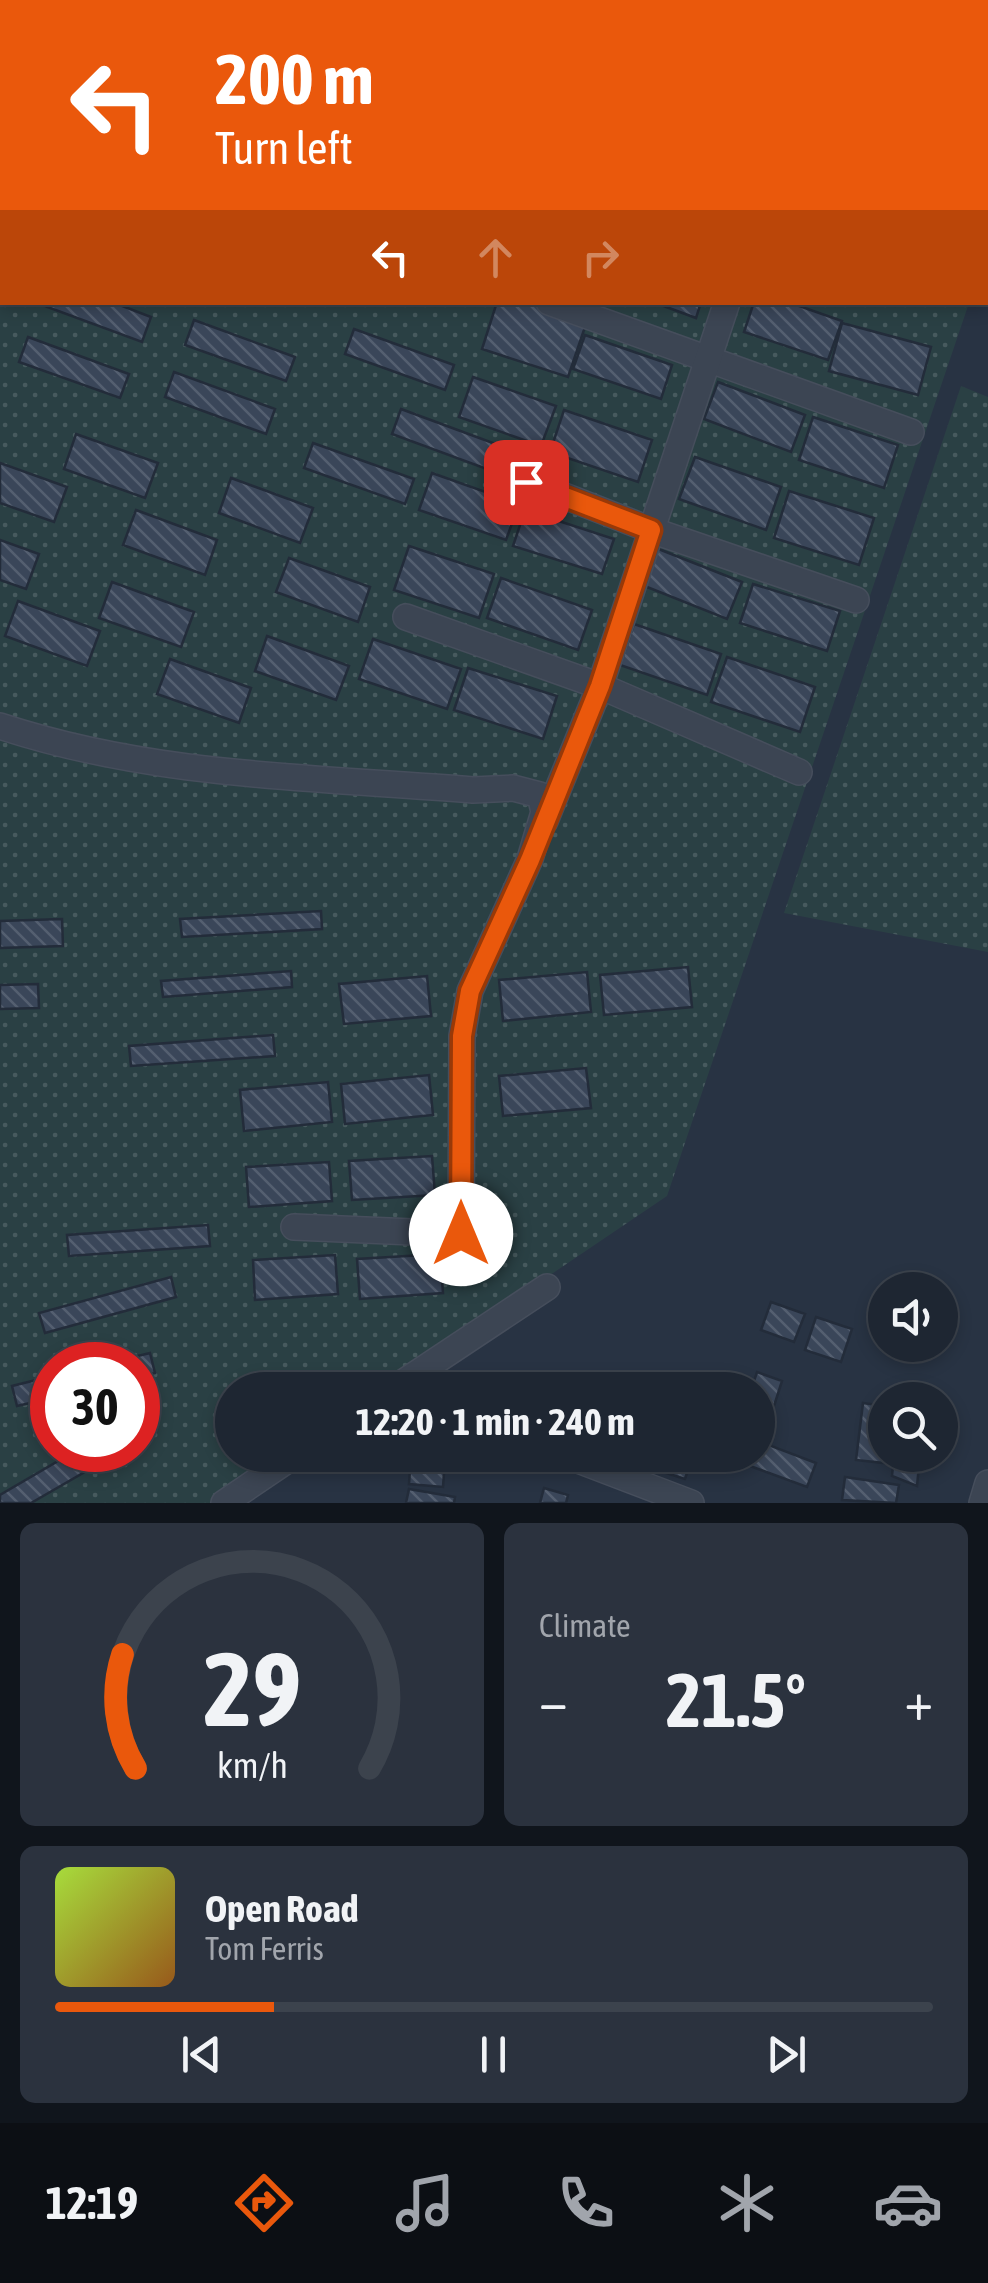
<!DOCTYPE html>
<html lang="en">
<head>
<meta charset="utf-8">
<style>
	body { margin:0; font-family:"Asap Condensed",sans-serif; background:#2b323e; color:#f1f3f6; height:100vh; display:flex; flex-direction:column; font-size:38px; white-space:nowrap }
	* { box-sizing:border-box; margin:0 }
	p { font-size:32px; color:#a1a5ac }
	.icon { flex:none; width:55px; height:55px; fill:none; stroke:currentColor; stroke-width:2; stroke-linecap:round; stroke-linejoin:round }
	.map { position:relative; height:1503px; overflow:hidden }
	.drawer { display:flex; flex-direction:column; gap:20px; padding:20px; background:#10151c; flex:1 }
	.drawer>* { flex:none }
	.guide { position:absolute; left:0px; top:0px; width:990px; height:305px; box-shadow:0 5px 15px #0003,0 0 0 2px #3c434d; background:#ea580c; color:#fff; overflow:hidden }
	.fabs { position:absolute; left:868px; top:1272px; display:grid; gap:20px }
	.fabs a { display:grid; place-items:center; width:90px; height:90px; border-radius:50%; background:#1e2632; box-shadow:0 5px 15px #0003,0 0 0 2px #3c434d; font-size:50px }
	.speed { position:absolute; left:30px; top:1342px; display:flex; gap:20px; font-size:50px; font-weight:700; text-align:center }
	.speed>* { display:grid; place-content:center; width:130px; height:130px; border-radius:50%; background:#1e2632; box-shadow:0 5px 15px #0003,0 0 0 2px #3c434d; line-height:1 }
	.speed .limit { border:15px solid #d22; background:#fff; color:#111 }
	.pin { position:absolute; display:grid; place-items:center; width:85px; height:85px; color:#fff; margin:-42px; border-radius:20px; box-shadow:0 5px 15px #0006 }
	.me { position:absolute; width:110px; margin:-55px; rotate:0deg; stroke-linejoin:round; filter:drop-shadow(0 0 8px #0008) }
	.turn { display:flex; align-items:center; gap:35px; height:210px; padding:0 50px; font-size:45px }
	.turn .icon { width:130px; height:130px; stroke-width:2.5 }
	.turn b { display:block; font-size:70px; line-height:85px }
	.lanes { display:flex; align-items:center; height:95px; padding:0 50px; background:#0003; justify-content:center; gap:50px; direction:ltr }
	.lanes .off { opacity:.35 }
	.big { font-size:75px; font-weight:700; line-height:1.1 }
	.drawer .tile { flex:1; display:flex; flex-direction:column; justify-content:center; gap:15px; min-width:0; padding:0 35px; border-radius:15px; background:#2b323e }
	.drawer .dial { align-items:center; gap:0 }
	.dial svg { height:260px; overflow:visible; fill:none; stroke:#3c434d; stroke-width:7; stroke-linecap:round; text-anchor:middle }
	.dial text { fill:#f1f3f6; stroke:none }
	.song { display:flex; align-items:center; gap:30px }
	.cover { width:120px; height:120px; border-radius:15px; background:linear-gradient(135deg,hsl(80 70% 55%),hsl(30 70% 35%)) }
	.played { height:10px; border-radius:5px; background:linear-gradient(90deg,#ea580c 25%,#3c434d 25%) }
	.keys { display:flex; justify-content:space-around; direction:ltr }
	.heat { display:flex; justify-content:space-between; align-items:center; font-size:55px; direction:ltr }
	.drawer .tiles { flex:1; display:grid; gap:20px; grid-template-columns:1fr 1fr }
	.tile:last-child { grid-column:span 2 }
	.trip { position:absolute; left:215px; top:1372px; width:560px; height:100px; border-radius:50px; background:#1e2632; box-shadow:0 5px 15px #0003,0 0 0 2px #3c434d; font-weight:700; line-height:100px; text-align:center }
	.menu { display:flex; height:160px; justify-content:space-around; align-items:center; background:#0c0f14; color:#a1a5ac }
	.menu .icon { width:70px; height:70px }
	.menu .on { color:#ea580c }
	.menu b { font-size:45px; color:#f1f3f6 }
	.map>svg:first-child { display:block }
	.grass { fill:url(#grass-dots); fill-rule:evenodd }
	.building { fill:url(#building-back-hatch); stroke:#232c3a; stroke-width:2.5 }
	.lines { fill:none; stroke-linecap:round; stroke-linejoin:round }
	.service-casing { stroke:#464e5c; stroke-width:15 }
	.minor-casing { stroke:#464e5c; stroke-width:28 }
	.service { stroke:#3c4553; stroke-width:12 }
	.minor { stroke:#3c4553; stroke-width:25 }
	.route-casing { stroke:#983908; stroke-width:25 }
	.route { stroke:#ea580c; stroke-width:18 }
</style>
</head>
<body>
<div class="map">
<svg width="988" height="1503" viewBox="0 0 988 1503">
	<defs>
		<pattern id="grass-dots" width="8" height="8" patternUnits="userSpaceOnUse" patternTransform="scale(2.5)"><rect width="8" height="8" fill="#2a4044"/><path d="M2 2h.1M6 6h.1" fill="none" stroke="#475a5e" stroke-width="1.8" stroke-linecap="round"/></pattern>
		<pattern id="building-back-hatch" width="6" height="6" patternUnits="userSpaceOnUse" patternTransform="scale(2.5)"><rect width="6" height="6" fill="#3a4659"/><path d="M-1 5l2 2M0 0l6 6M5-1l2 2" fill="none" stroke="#545f70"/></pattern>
	</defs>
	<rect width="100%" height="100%" fill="#283343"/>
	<g class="grass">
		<path d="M 0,0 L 988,0 L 988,248 L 988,2 L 2,2 L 2,302 L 969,303 L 667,1196 L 380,1390 L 232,1390 L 232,1455 L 284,1455 L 213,1503 L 0,1503 ZM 52,1365 L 138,1365 L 138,1450 L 52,1450 Z"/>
		<polygon points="961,386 988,397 988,952 784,913"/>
	</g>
	<g class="building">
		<polygon points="43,302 112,302 151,317 142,342 42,305"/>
		<polygon points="497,302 532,302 587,321 568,377 482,349"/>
		<polygon points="653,302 701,302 696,318"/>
		<polygon points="754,302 788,302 842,321 828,360 744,332"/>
		<polygon points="194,320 295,357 286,381 185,345"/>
		<polygon points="842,323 931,347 918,395 829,371"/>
		<polygon points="354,329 454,365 445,390 345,354"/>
		<polygon points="585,335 672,365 661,399 573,369"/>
		<polygon points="28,337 129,374 120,398 19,362"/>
		<polygon points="174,372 275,409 266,434 165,397"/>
		<polygon points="473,377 556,406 541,446 459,417"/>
		<polygon points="718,382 805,415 791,452 704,419"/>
		<polygon points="401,409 501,446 492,471 392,434"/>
		<polygon points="564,410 652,440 638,482 550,452"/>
		<polygon points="813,417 898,445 884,488 799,460"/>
		<polygon points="76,434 158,463 145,498 64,469"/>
		<polygon points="313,443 414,479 405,504 304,468"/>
		<polygon points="695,457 781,487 766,530 679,499"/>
		<polygon points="0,463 67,487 54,522 0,503"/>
		<polygon points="432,473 519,504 506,540 419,510"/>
		<polygon points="231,478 313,508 300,543 219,513"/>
		<polygon points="789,491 874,518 859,565 774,538"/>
		<polygon points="136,510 217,540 205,575 123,545"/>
		<polygon points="525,510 614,539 602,574 513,546"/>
		<polygon points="0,540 39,554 26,589 0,580"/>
		<polygon points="409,546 494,574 479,618 394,590"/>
		<polygon points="656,548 742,582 727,619 642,585"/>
		<polygon points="289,558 370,587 358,622 276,592"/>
		<polygon points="501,578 592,610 578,650 487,618"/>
		<polygon points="112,582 194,612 181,647 99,618"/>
		<polygon points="753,584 840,611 827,651 740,623"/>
		<polygon points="18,601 100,631 87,666 5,636"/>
		<polygon points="634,624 721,654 707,695 620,665"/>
		<polygon points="267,636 349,666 336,700 255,671"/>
		<polygon points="373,639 461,669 447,709 359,679"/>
		<polygon points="727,657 815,687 800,732 711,702"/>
		<polygon points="170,659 251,688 239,723 157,694"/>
		<polygon points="468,668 557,696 543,739 454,710"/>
		<polygon points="321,911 322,929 182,937 180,919"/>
		<polygon points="62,919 63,946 0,948 0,921"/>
		<polygon points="688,967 692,1007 604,1015 600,975"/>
		<polygon points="291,971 292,987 163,997 161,981"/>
		<polygon points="587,972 591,1012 503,1021 499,980"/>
		<polygon points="427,976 431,1016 344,1024 339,984"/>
		<polygon points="38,984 39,1008 0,1009 0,985"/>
		<polygon points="273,1035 275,1056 131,1066 129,1046"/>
		<polygon points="586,1068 591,1108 503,1116 499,1076"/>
		<polygon points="429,1075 433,1115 345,1124 341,1084"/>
		<polygon points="328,1082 332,1122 244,1131 240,1090"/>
		<polygon points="432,1156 435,1195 352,1200 349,1161"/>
		<polygon points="329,1162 332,1201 249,1207 246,1167"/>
		<polygon points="208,1225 210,1246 69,1256 67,1235"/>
		<polygon points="440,1254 443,1293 360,1299 357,1259"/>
		<polygon points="335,1255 338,1294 255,1300 253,1260"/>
		<polygon points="171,1277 176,1297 45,1333 39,1313"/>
		<polygon points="771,1302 805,1314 794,1342 761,1330"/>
		<polygon points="816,1317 852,1329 841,1362 805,1350"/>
		<polygon points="150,1353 155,1373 138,1377 138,1365 100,1365"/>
		<polygon points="757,1372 782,1381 766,1431 758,1428 758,1390 751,1390"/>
		<polygon points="653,1373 701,1387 701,1390 648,1390"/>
		<polygon points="52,1376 52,1398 17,1406 12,1386"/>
		<polygon points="863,1403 885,1406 884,1463 856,1460"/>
		<polygon points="758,1441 816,1463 807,1487 726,1457 758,1455"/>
		<polygon points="77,1450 86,1450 95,1466 31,1503 0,1503 0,1495"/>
		<polygon points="411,1455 445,1458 443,1487 409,1484"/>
		<polygon points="642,1455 693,1455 685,1479 641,1465"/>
		<polygon points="894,1455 920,1455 917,1486 892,1476"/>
		<polygon points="845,1477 899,1485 896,1503 842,1500"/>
		<polygon points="544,1488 568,1495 566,1503 540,1503"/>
		<polygon points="409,1489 455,1497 454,1503 406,1503"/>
	</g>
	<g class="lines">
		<g class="service-casing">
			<polyline id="service" points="988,89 988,88"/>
		</g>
		<g class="minor-casing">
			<g id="minor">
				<polyline points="397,0 400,2"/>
				<polyline points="549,302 911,432"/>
				<polyline points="526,481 651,530 856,600"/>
				<polyline points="406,617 600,686 799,772"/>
				<path d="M 0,726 C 155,777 312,777 473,790 L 513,788 L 540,795 L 544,812 L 530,859 L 470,991 L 462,1036 L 461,1234 L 294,1227"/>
				<polyline points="545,821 600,686 727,302"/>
				<polyline points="392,1390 547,1287"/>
				<polyline points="565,1455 691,1503"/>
				<polyline points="224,1503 295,1455"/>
				<polyline points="982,1503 988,1483"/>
			</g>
		</g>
		<use href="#service" class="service"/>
		<use href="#minor" class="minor"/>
	</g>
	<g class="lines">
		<g class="route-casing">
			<polyline id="route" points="461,1234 462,1036 470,991 530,860 600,686 651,530 526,482"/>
		</g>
		<use href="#route" class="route"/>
	</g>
</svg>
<div class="fabs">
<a><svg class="icon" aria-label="sound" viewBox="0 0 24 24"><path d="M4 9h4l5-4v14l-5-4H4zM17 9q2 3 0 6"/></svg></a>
<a><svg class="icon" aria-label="search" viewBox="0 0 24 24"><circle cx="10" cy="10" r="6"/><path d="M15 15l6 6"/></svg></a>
</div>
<div class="speed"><div class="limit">30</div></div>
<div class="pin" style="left:526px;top:482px;background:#d93025"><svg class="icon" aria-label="arrive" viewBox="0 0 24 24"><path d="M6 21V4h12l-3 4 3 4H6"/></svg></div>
<svg class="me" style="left:461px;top:1234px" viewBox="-20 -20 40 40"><circle r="19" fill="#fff"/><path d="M0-13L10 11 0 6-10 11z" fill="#ea580c"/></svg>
<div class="trip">12:20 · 1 min · 240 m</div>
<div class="guide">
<div class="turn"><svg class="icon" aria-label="left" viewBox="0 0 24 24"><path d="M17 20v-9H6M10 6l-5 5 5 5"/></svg><div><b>200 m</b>Turn left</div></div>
<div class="lanes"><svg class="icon" aria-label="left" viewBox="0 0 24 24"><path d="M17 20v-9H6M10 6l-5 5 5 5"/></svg><svg class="icon off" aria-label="ahead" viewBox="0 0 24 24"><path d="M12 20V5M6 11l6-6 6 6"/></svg><svg class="icon off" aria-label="right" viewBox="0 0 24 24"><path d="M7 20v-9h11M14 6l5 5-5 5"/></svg></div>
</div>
</div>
<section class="drawer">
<div class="tiles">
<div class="tile dial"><svg viewBox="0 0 100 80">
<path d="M14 69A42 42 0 1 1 86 69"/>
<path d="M14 69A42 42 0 0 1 10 34" stroke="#ea580c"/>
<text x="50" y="56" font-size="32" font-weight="700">29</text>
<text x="50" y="72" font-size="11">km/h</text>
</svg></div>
<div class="tile"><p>Climate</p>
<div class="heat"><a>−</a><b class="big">21.5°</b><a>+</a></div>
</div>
<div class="tile">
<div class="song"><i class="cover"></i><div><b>Open Road</b><p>Tom Ferris</p></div></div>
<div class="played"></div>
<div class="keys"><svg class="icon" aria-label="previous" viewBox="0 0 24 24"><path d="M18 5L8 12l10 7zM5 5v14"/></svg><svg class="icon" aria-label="pause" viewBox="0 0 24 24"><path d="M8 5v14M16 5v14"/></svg><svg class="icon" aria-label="next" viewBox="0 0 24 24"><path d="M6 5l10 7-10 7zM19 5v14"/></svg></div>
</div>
</div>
</section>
<nav class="menu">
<b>12:19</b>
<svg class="icon on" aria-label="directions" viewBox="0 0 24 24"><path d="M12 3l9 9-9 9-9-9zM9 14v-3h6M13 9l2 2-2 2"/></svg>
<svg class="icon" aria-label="music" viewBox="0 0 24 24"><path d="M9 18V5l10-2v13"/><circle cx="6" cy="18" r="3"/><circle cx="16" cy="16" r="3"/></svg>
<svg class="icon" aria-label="phone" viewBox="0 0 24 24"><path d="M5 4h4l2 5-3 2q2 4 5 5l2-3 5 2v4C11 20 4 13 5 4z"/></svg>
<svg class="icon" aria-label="climate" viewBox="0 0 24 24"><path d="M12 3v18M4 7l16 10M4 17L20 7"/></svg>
<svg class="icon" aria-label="car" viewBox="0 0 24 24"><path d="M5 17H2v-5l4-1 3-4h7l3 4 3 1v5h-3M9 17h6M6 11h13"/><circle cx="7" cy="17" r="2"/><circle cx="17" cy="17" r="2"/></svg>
</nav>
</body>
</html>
